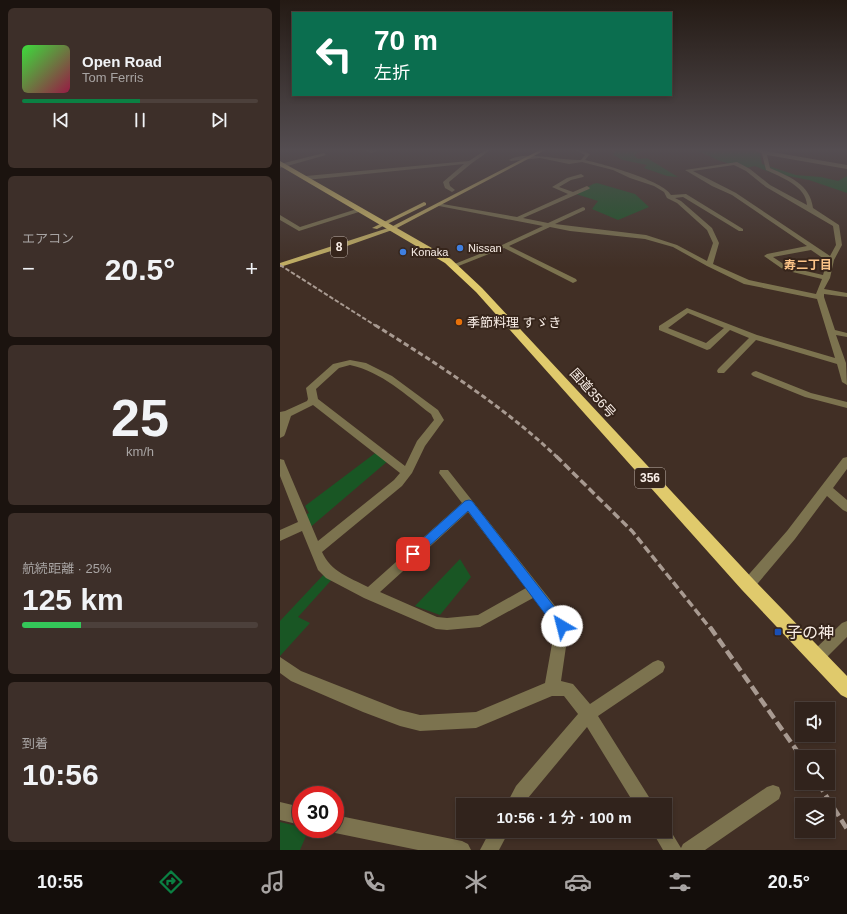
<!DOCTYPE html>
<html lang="ja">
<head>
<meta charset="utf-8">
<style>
	body { margin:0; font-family:Helvetica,"Noto Sans JP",sans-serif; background:#3d2f29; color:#f1f3f6; height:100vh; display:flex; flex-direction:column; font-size:15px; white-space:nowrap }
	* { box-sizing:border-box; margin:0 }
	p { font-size:13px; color:#a8a4a3 }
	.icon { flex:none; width:22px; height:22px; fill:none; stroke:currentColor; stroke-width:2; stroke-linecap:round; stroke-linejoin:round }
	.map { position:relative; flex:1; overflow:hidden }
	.details { display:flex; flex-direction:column; gap:8px; padding:8px; background:#1b130f; width:280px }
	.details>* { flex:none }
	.banner { position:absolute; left:12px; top:12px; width:380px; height:84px; border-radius:0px; box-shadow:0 2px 6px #0003,0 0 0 1px #4c403b; background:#0b6e4f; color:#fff; overflow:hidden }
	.fabs { position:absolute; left:515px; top:702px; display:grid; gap:8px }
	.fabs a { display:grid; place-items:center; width:40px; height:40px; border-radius:0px; background:#31231c; box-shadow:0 2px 6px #0003,0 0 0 1px #4c403b; font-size:20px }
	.speed { position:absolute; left:12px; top:786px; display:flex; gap:8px; font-size:20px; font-weight:700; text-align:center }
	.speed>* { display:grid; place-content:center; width:52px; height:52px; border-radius:50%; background:#31231c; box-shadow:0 2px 6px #0003,0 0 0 1px #4c403b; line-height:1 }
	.speed .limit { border:6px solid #d22; background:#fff; color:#111 }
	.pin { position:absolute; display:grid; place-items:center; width:34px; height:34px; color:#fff; margin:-17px; border-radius:8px; box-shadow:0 2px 6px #0006 }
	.me { position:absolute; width:44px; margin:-22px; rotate:323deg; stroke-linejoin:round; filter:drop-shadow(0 0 3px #0008) }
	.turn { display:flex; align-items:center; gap:14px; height:84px; padding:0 16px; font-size:18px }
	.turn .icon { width:52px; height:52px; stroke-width:2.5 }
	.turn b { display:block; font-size:28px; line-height:34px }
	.big { font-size:30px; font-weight:600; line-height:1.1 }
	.details .widget { flex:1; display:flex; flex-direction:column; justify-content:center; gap:6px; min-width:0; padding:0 14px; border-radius:6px; background:#3d2f29 }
	.details .dial { align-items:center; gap:0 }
	.dial b { font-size:52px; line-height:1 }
	.song { display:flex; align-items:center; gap:12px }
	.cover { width:48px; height:48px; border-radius:6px; background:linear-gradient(135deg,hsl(120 70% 55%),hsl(340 70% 35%)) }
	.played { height:4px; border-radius:2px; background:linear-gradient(90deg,#0b8043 50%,#4c403b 50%) }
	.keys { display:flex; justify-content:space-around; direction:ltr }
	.heat { display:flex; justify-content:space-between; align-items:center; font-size:22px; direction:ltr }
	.charge { height:6px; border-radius:3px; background:linear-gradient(90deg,#34c759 25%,#4c403b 0) }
	.trip { position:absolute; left:176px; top:798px; width:216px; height:40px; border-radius:0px; background:#31231c; box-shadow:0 2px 6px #0003,0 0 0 1px #4c403b; font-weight:600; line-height:40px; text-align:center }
	.tab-bar { display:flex; height:64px; justify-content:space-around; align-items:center; background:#140e0b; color:#a8a4a3 }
	.tab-bar .icon { width:28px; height:28px }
	.tab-bar .active { color:#0b8043 }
	.tab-bar b { font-size:18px; color:#f1f3f6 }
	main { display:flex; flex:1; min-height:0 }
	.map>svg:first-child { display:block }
	.green { fill:#195624 }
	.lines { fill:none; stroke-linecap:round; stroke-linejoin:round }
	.street { fill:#7c734f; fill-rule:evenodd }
	.primary { fill:#c4b165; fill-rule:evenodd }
	.highway { fill:#e0ca6c; fill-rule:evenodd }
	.rail-far3 { stroke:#a89a91; stroke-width:2; stroke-dasharray:4.5 2; stroke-linecap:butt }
	.rail-far2 { stroke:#a89a91; stroke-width:3; stroke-dasharray:5.5 3; stroke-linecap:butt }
	.rail-far1 { stroke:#a89a91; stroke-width:3.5; stroke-dasharray:8 3.5; stroke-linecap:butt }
	.rail { stroke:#a89a91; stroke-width:4.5; stroke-dasharray:10 4.5; stroke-linecap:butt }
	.route { fill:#1a73e8; stroke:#114b97 }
	.shop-dot { fill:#3f7fe0; stroke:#36251b; stroke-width:1.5 }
	.food-dot { fill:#e8710a; stroke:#36251b; stroke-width:1.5 }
	.transit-dot { fill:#1a4fb4; stroke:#36251b; stroke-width:1.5 }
	.labels { text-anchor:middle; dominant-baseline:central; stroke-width:4; stroke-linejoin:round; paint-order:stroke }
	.far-poi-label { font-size:11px; fill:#f9eee7; stroke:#36251b; text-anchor:start }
	.shield { fill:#36251b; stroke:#beb2aa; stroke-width:1 }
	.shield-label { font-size:12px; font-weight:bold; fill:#f9eee7 }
	.far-neighbourhood-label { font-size:12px; font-weight:bold; fill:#fbc387; stroke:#36251b }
	.poi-label { font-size:13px; fill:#f9eee7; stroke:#36251b; text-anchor:start }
	.street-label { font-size:13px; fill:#f9eee7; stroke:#36251b }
	.near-poi-label { font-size:16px; fill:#f9eee7; stroke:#36251b; text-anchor:start }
</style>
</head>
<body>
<main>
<section class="details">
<div class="widget">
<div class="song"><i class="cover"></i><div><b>Open Road</b><p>Tom Ferris</p></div></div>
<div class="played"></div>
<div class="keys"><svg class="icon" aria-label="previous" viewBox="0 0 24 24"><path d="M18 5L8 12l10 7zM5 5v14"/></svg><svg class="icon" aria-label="pause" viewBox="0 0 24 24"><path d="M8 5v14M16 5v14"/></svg><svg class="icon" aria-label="next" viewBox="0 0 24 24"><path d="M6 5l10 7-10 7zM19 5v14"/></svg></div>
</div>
<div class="widget"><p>エアコン</p>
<div class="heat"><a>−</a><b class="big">20.5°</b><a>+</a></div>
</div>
<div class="widget dial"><b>25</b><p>km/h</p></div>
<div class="widget"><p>航続距離 · 25%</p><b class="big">125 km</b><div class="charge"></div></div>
<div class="widget"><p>到着</p><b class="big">10:56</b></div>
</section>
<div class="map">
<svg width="567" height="850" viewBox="0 0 567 850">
	<rect width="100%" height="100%" fill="#412f25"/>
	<g class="green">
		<polygon points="336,149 365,149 354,155 358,159 367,158 398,177 387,176 364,168 367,165 343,160 333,155"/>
		<polygon points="414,149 472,149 480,153 482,164 516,175 541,177 558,181 567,176 567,193 529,180 492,173 475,166 466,168 440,161"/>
		<polygon points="317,183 355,194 369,207 338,220 312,209 318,201 296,194 313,184"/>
		<polygon points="98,451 109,460 27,530 22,517 29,513 25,506"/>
		<polygon points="180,559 191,577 160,615 135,606"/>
		<polygon points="47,571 55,576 18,617 30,623 0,656 0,621"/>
		<polygon points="0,822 21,827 21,829 29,829 20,850 0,850"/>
	</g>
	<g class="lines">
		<g class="street">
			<polygon points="82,149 91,150 105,149 91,153"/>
			<polygon points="207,149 212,149 192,163 169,182 170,186 175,190 172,192 165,188 163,182 184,164 26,180 23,178 26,176 189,161"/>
			<path d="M 293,149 L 298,149 L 310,154 L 305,160 C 323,164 384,181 391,195 L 406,194 L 463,229 L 463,231 L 459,231 L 403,197 L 395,198 L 401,201 L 432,228 L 439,243 L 433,264 L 469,280 L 536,294 L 542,279 L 504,270 L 484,256 L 487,254 L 527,246 L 452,195 L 432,186 L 405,170 L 457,162 L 470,169 L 490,185 L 527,205 C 526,186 501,177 486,170 L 482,154 L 475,149 L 567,165 L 567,169 L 487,155 L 490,168 C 510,177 530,184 533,208 L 559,225 L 562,245 L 554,260 L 550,278 L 544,289 L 567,293 L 567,297 L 544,294 L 544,297 L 555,330 L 567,333 L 567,337 L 556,335 L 566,363 L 567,385 L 562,382 L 557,364 L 476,340 L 444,373 L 438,373 L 437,371 L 438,369 L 469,338 L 450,330 L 430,349 L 427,350 L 379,330 L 379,326 L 407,308 L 477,335 L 555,358 L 537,299 L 464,284 L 427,266 L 393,247 L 365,239 L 290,231 L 270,227 L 229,246 L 296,279 L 297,281 L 293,283 L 224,248 L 176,267 L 172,267 L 172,265 L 222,245 L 263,226 L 159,206 L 157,205 L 157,203 L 237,217 L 288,194 L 272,187 L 287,178 L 301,174 L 304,176 L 303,177 L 291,180 L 279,187 L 293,192 L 307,186 L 310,188 L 309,189 L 243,218 L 268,223 L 303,207 L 305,208 L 305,210 L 275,224 L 366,235 L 397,245 L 427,261 L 433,243 L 427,230 L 397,203 L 387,198 L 384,192 L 374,186 L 350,178 L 333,170 L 302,162 L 289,164 L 260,158 L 231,161 L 229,160 C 245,150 281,161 301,160 L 305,155 ZM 454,165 L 466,171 L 486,187 L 553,226 L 556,245 L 550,256 L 456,193 L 413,171 ZM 531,250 L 547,261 L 543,275 L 508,267 L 493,257 ZM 408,313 L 444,328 L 426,343 L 388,328 Z"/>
			<polygon points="44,153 46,155 0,168 0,164"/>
			<polygon points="80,208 83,210 82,211 19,231 0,220 0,215 20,227"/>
			<path d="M 70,360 L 86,363 L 112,376 L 158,410 L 164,420 L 145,446 L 132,473 L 122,486 L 42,552 C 51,572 69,577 88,587 L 182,503 L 159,473 L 160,470 L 168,470 L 287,621 L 289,626 L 281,681 L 293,684 L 310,704 L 373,662 L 378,660 L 383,662 L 385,667 L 383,672 L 318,716 L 374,805 L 355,805 L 307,727 L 248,798 L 244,805 L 226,805 L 236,786 L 298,714 L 284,696 L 272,696 L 196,728 L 140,731 L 120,726 L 83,712 L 11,681 L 0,673 L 0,657 L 21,671 L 120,710 L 140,715 L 196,712 L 265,683 L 275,627 L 253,598 L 200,627 L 167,630 L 156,629 L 84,598 L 46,578 L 38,570 L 22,531 L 0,541 L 0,530 L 18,522 L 0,476 L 0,459 L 4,460 L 5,463 L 38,541 L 114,480 L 120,473 L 33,405 L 11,416 L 5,434 L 4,436 L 0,438 L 0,412 L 5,411 L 27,401 L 28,399 L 26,388 L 53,364 ZM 70,365 C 102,372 126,395 151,414 L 154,420 L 137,441 L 125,466 L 38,399 L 36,389 L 59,368 ZM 188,512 L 246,588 L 198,615 L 167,618 L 157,617 L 100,592 Z"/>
			<polygon points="476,371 531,393 567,402 567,408 525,397 473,376 471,374 473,372"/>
			<polygon points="567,457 567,469 553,488 567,500 567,512 563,510 547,496 515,539 473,589 468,591 463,589 461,585 463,581 507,531 563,458"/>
			<polygon points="567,621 567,637 542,662 537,664 532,662 530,657 532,652 562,623"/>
			<polygon points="493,785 499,787 501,793 499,799 425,850 383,850 372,831 385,831 385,824 387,825 401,848 403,844 487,787"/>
			<polygon points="0,802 21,807 21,825 0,820"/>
			<polygon points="55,815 182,841 188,844 191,850 138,850 55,833 48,829 55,829"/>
			<polygon points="210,831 229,831 219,850 200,850"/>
		</g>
		<g class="primary">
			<polygon points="262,149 267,149 115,229 67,246 0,267 0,263 111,227"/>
			<polygon points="144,202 146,203 146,205 97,229 92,228"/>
		</g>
		<polygon class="highway" points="0,161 171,259 202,288 474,580 567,676 567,698 561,695 462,590 196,292 165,263 0,166"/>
		<polyline class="rail-far3" points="0,265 96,326"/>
		<path class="rail-far2" d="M 95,325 C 159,365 222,405 277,457"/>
		<polyline class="rail-far1" points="276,456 352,531 430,628"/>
		<g class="rail">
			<polyline points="430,627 522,758"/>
			<polyline points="538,783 567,829"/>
		</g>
	</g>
	<linearGradient id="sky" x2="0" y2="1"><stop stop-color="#241a14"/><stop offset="0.56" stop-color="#544d51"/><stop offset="1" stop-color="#544d51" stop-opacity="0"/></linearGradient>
	<rect width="567" height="268" fill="url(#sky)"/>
	<polygon class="route" points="189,500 192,501 286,622 288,626 286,630 282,632 277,630 188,511 137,557 133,559 129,557 128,554 129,551 185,501"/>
	<g class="shop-dot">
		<circle cx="180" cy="248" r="4"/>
		<circle cx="123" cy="252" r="4"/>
	</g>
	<circle class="food-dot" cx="179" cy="322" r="4"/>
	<rect class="transit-dot" x="494" y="628" width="8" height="8" rx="2"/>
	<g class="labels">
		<g class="far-poi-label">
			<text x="188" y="248">Nissan</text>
			<text x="131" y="252">Konaka</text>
		</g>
		<g class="shield">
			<rect x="51" y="237" width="16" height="20" rx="3"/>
			<rect x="355" y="468" width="30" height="20" rx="3"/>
		</g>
		<g class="shield-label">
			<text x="59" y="247">8</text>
			<text x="370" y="478">356</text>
		</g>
		<g class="far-neighbourhood-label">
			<text x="528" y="265">寿二丁目</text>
		</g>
		<g class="poi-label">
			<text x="187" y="322">季節料理 すゞき</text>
		</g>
		<g class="street-label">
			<text transform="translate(313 393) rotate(48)">国道356号</text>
		</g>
		<g class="near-poi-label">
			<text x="506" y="632">子の神</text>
		</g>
	</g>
</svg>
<div class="fabs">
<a><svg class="icon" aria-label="sound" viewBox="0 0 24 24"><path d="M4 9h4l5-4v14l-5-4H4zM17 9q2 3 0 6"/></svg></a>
<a><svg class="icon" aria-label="search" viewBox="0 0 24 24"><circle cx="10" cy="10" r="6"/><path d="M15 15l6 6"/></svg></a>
<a><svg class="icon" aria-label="layers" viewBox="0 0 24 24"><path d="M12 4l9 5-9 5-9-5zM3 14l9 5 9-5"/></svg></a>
</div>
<div class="speed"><div class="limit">30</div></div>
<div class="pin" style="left:133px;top:554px;background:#d93025"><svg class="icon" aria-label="arrive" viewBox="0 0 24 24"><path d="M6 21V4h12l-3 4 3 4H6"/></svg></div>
<svg class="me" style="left:282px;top:626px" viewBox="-20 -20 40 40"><circle r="19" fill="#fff"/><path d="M0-13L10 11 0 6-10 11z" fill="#1a73e8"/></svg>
<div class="trip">10:56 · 1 分 · 100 m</div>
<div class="banner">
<div class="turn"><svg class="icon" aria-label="left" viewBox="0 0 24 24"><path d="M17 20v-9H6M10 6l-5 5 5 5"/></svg><div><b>70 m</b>左折</div></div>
</div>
</div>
</main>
<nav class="tab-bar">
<b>10:55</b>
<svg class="icon active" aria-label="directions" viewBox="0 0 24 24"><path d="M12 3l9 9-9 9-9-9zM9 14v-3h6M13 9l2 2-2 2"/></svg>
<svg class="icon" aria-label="music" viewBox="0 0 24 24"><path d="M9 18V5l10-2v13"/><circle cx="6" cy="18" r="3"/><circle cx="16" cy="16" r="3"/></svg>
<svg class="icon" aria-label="phone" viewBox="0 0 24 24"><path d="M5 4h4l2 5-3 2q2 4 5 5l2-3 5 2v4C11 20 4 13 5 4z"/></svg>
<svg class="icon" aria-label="climate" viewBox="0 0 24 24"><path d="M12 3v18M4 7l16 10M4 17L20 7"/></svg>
<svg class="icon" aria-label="car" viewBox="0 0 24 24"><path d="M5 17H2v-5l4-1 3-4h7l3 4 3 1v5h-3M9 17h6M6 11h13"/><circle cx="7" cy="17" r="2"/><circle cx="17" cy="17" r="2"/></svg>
<svg class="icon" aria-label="filters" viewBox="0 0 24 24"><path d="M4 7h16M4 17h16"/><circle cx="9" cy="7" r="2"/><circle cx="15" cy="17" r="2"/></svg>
<b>20.5°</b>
</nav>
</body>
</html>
